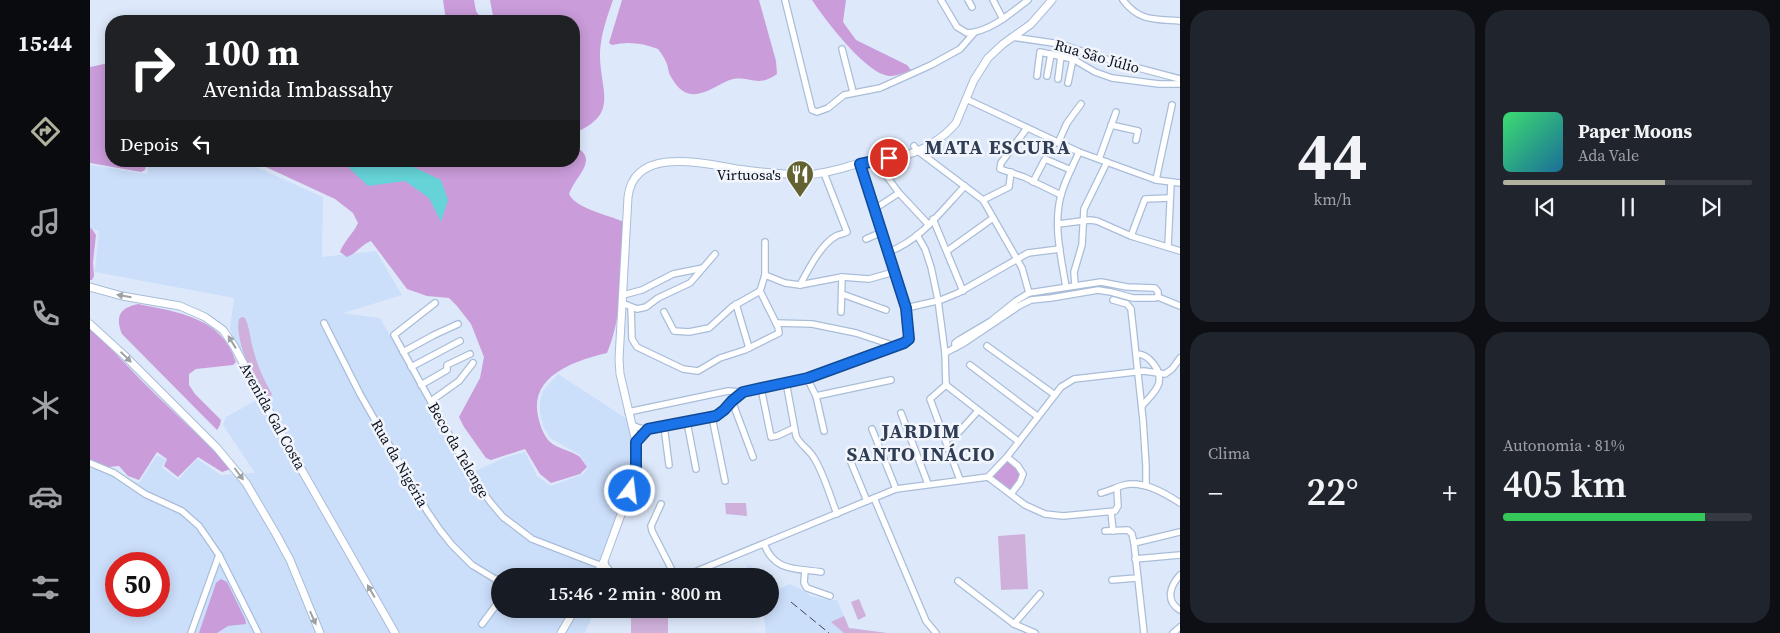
<!DOCTYPE html>
<html lang="pt">
<head>
<meta charset="utf-8">
<style>
	body { margin:0; font-family:"Source Serif 4",serif; background:#20242c; color:#f1f3f6; height:100vh; display:flex; flex-direction:column; font-size:19px; white-space:nowrap }
	* { box-sizing:border-box; margin:0 }
	p { font-size:16px; color:#9ea1a6 }
	.icon { flex:none; width:28px; height:28px; fill:none; stroke:currentColor; stroke-width:2; stroke-linecap:round; stroke-linejoin:round }
	.map { position:relative; flex:1; overflow:hidden }
	.drawer { display:flex; flex-direction:column; gap:10px; padding:10px; background:#0d0f14; width:600px }
	.drawer>* { flex:none }
	.guide { position:absolute; left:15px; top:15px; width:475px; height:152px; border-radius:20px; box-shadow:0 2px 12px #0003; background:#202124; color:#fff; overflow:hidden }
	.speed { position:absolute; left:15px; top:552px; display:flex; gap:10px; font-size:25px; font-weight:700; text-align:center }
	.speed>* { display:grid; place-content:center; width:65px; height:65px; border-radius:50%; background:#171b24; box-shadow:0 2px 12px #0003; line-height:1 }
	.speed .limit { border:8px solid #d22; background:#fff; color:#111 }
	.pin { position:absolute; display:grid; place-items:center; width:42px; height:42px; color:#fff; margin:-21px; border:2px solid #fff; border-radius:50%; box-shadow:0 1px 5px #0007 }
	.me { position:absolute; width:55px; margin:-28px; rotate:15deg; stroke-linejoin:round; filter:drop-shadow(0 0 4px #0008) }
	.turn { display:flex; align-items:center; gap:18px; height:105px; padding:0 15px; font-size:22px }
	.turn .icon { width:65px; height:65px; stroke-width:2.5 }
	.turn b { display:block; font-size:35px; line-height:42px }
	.then { display:flex; align-items:center; height:48px; padding:0 15px; background:#0003; gap:10px; font-size:19px }
	.big { font-size:38px; font-weight:600; line-height:1.1 }
	.drawer .card { flex:1; display:flex; flex-direction:column; justify-content:center; gap:8px; min-width:0; padding:0 18px; border-radius:20px; background:#20242c }
	.drawer .dial { align-items:center; gap:0 }
	.dial b { font-size:65px; line-height:1 }
	.song { display:flex; align-items:center; gap:15px }
	.cover { width:60px; height:60px; border-radius:8px; background:linear-gradient(135deg,hsl(140 70% 55%),hsl(200 70% 35%)) }
	.played { height:5px; border-radius:2px; background:linear-gradient(90deg,#b1b29d 65%,#363941 65%) }
	.keys { display:flex; justify-content:space-around; direction:ltr }
	.heat { display:flex; justify-content:space-between; align-items:center; font-size:28px; direction:ltr }
	.charge { height:8px; border-radius:4px; background:linear-gradient(90deg,#34c759 81%,#363941 0) }
	.drawer .tiles { flex:1; display:grid; gap:10px; grid-template-columns:repeat(2,1fr) }
	.trip { position:absolute; left:401px; top:568px; width:288px; height:50px; border-radius:25px; background:#171b24; box-shadow:0 2px 12px #0003; font-weight:600; line-height:50px; text-align:center }
	main { display:flex; flex:1; min-height:0 }
	.tabs { display:flex; flex-direction:column; width:90px; justify-content:space-around; align-items:center; background:#090b0e; color:#9ea1a6 }
	.tabs .icon { width:35px; height:35px }
	.tabs .selected { color:#b1b29d }
	.tabs b { font-size:22px; color:#f1f3f6 }
	.map>svg:first-child { display:block }
	.built { fill:#cbdefa; fill-rule:evenodd }
	.green { fill:#cfb0da }
	.forest { fill:#ca9cda }
	.water { fill:#65d3d7 }
	.lines { fill:none; stroke-linecap:round; stroke-linejoin:round }
	.minor-casing { stroke:#a9bdd8; stroke-width:8 }
	.major-casing { stroke:#a9bdd8; stroke-width:9 }
	.minor { stroke:#fff; stroke-width:5.5 }
	.major { stroke:#fff; stroke-width:7 }
	.rail { stroke:#3b424e; stroke-width:1; stroke-dasharray:8 4; stroke-linecap:butt }
	.oneway { fill:#9da0a4 }
	.route-casing { stroke:#114b97; stroke-width:12 }
	.route { stroke:#1a73e8; stroke-width:9 }
	.labels { text-anchor:middle; dominant-baseline:central; stroke-width:5; stroke-linejoin:round; paint-order:stroke }
	.street-label { font-size:15px; fill:#0b111b; stroke:#f2f6fc }
	.poi-label { font-size:15px; fill:#0b111b; stroke:#f2f6fc; text-anchor:end }
	.district-label { font-size:20px; font-weight:bold; letter-spacing:1px; fill:#2f3e55; stroke:#f2f6fc }
</style>
</head>
<body>
<main>
<nav class="tabs">
<b>15:44</b>
<svg class="icon selected" aria-label="directions" viewBox="0 0 24 24"><path d="M12 3l9 9-9 9-9-9zM9 14v-3h6M13 9l2 2-2 2"/></svg>
<svg class="icon" aria-label="music" viewBox="0 0 24 24"><path d="M9 18V5l10-2v13"/><circle cx="6" cy="18" r="3"/><circle cx="16" cy="16" r="3"/></svg>
<svg class="icon" aria-label="phone" viewBox="0 0 24 24"><path d="M5 4h4l2 5-3 2q2 4 5 5l2-3 5 2v4C11 20 4 13 5 4z"/></svg>
<svg class="icon" aria-label="climate" viewBox="0 0 24 24"><path d="M12 3v18M4 7l16 10M4 17L20 7"/></svg>
<svg class="icon" aria-label="car" viewBox="0 0 24 24"><path d="M5 17H2v-5l4-1 3-4h7l3 4 3 1v5h-3M9 17h6M6 11h13"/><circle cx="7" cy="17" r="2"/><circle cx="17" cy="17" r="2"/></svg>
<svg class="icon" aria-label="filters" viewBox="0 0 24 24"><path d="M4 7h16M4 17h16"/><circle cx="9" cy="7" r="2"/><circle cx="15" cy="17" r="2"/></svg>
</nav>
<div class="map">
<svg width="1090" height="633" viewBox="0 0 1090 633">
	<rect width="100%" height="100%" fill="#dde9fb"/>
	<g class="built">
		<path d="M 59,161 L 153,161 L 233,197 L 232,257 L 286,251 L 312,295 L 253,313 L 290,318 L 379,474 L 414,458 L 435,452 L 447,476 L 461,486 L 493,474 L 498,468 L 490,455 L 460,438 L 453,426 L 450,412 L 450,401 L 453,391 L 468,374 L 537,419 L 540,430 L 543,473 L 531,502 L 508,567 L 502,576 L 410,576 L 410,609 L 505,609 L 495,633 L 0,633 L 0,466 L 49,483 L 67,455 L 76,460 L 72,467 L 88,480 L 107,459 L 131,475 L 165,473 L 133,425 L 136,417 L 167,400 L 140,329 L 144,298 L 5,272 L 9,231 L 0,228 L 0,165 L 57,174 ZM 26,564 L 69,564 L 69,606 L 26,606 Z"/>
		<polygon points="660,565 671,576 645,576"/>
		<polygon points="699,584 713,590 720,596 739,600 747,600 759,628 797,633 676,633 674,616 677,609 680,609 680,594"/>
	</g>
	<g class="green">
		<path d="M 152,317 L 155,318 C 159,326 160,336 162,345 C 166,362 173,379 182,394 L 179,399 C 164,384 144,339 149,319 Z"/>
		<polygon points="635,503 656,503 657,516 636,514"/>
		<polygon points="935,534 938,589 911,590 908,536"/>
		<polygon points="769,599 776,616 768,620 761,602"/>
		<polygon points="754,616 759,628 797,633 754,633 741,622"/>
		<rect x="541" y="617" width="37" height="16"/>
	</g>
	<g class="forest">
		<polygon points="353,0 384,0 386,11 393,21 356,21"/>
		<path d="M 400,0 L 523,0 C 517,17 511,34 510,52 C 509,90 531,114 484,133 L 484,21 L 404,21 Z"/>
		<path d="M 532,0 L 669,0 L 686,61 L 687,74 C 667,88 662,76 643,79 C 632,82 623,90 611,93 C 595,98 586,87 579,73 C 578,69 578,66 576,62 C 574,57 571,53 568,49 C 552,43 539,41 522,45 L 519,43 Z"/>
		<path d="M 722,0 L 756,0 L 753,22 L 766,40 L 817,65 L 821,70 C 814,73 803,78 795,75 C 773,69 735,20 722,0 Z"/>
		<polygon points="14,64 21,66 21,161 57,161 55,170 51,172 0,163 0,67"/>
		<path d="M 484,146 C 511,159 485,176 479,194 C 486,209 519,215 534,222 C 531,265 534,313 517,353 C 487,360 439,375 448,416 C 450,425 453,434 459,441 C 467,449 481,450 490,457 C 492,460 495,464 497,467 L 490,474 L 461,483 L 450,474 L 435,449 L 401,460 L 396,458 L 374,427 L 369,417 L 390,378 L 394,357 L 381,324 L 367,306 L 359,298 L 337,296 L 317,289 L 281,241 C 271,245 267,253 257,257 L 250,252 C 254,241 263,234 268,223 L 263,213 L 245,199 L 163,161 L 484,161 Z"/>
		<polygon points="0,228 2,229 6,235 3,262 4,276 2,280 0,280"/>
		<path d="M 48,304 C 87,312 132,317 146,362 L 143,365 L 106,369 L 99,374 L 99,385 L 105,394 L 131,420 L 130,425 L 127,430 L 32,334 C 25,316 30,308 48,304 Z"/>
		<path d="M 0,329 C 20,346 37,366 55,384 C 84,413 114,439 141,469 L 132,472 L 108,457 L 88,477 L 74,466 L 77,459 L 67,452 L 49,480 L 38,476 L 29,466 L 18,467 L 0,460 Z"/>
		<path d="M 914,455 C 933,472 936,472 920,494 L 898,475 Z"/>
		<polygon points="131,579 137,582 155,619 156,624 138,626 127,633 109,633 126,583"/>
	</g>
	<polygon class="water" points="250,161 311,161 351,180 358,200 351,222 339,198 315,181 278,186 254,163"/>
	<g class="lines">
		<g class="minor-casing">
			<g id="minor">
				<polyline points="695,0 722,110 727,112 738,108 754,95 790,88 841,65 870,49 884,33"/>
				<path d="M 851,0 L 867,27 L 877,33 C 900,32 921,13 938,0"/>
				<polyline points="878,0 882,7"/>
				<polyline points="903,0 913,19"/>
				<path d="M 1033,0 C 1049,22 1066,19 1090,21"/>
				<polyline points="922,37 970,44 1022,61 1090,79"/>
				<polyline points="752,49 763,92"/>
				<polyline points="947,76 950,52 983,59 1005,72 1022,78 1069,84 1090,84"/>
				<polyline points="957,76 961,54"/>
				<polyline points="968,79 971,56"/>
				<polyline points="978,83 983,59"/>
				<polyline points="876,99 989,152 1066,180 1090,183"/>
				<polyline points="1021,125 1048,131 1046,140"/>
				<polyline points="937,128 911,163 910,169 934,177 971,195"/>
				<polyline points="968,143 977,123 991,104"/>
				<polyline points="824,146 828,151 893,200 932,268 939,293"/>
				<polyline points="1009,159 1026,112"/>
				<polyline points="785,160 809,193 839,225"/>
				<polyline points="1066,180 1082,105"/>
				<polyline points="943,182 955,159 981,170"/>
				<polyline points="893,200 919,187 921,172"/>
				<polyline points="786,208 809,193"/>
				<polyline points="843,219 873,291"/>
				<polyline points="968,224 1000,220 1007,221 1041,236 1090,251"/>
				<polyline points="827,235 835,249 841,267 848,300 855,353 856,385"/>
				<polyline points="1041,236 1055,199 1080,198"/>
				<polyline points="776,239 792,232"/>
				<polyline points="1078,247 1081,183"/>
				<polyline points="857,251 903,218"/>
				<path d="M 798,252 C 830,241 852,210 875,186"/>
				<polyline points="675,275 695,283 710,285 752,277 779,279 804,272"/>
				<path d="M 710,285 C 718,270 731,244 746,236 C 750,234 754,234 757,232 L 734,173"/>
				<polyline points="985,285 984,272 992,245 994,209 1017,162"/>
				<path d="M 976,287 C 971,257 963,225 971,195 C 975,180 983,166 989,152"/>
				<polyline points="752,294 796,310"/>
				<polyline points="533,295 552,290 583,274 613,268 625,254"/>
				<polyline points="1068,297 1090,306"/>
				<polyline points="1023,300 1037,304 1041,309 1053,420 1056,466 1056,485"/>
				<polyline points="345,303 304,335 383,478 401,503 413,517 442,539 512,566"/>
				<polyline points="532,303 547,309 556,307 568,298 600,283 613,268"/>
				<polyline points="646,304 659,348"/>
				<polyline points="541,307 542,339 547,347 593,369 608,371 630,358 655,350 689,333 688,327 670,291 675,275 675,242"/>
				<polyline points="816,308 851,300 868,293 938,253 970,249"/>
				<polyline points="574,312 584,331 599,332 619,328 642,307 670,291"/>
				<polyline points="751,312 752,277"/>
				<polyline points="234,323 270,394 337,511 350,530 362,545 382,565 410,582"/>
				<polyline points="686,323 722,324 766,333 805,346 814,343 819,339 816,308 771,164"/>
				<polyline points="897,346 965,395"/>
				<polyline points="313,352 344,335 368,324"/>
				<polyline points="855,353 874,343 929,306 941,300 961,298 1008,290 1021,292 1043,298 1065,298 1068,297 1068,292 1065,288 1037,287 1011,282 939,293 926,301 901,321 869,340 865,343 865,348"/>
				<path d="M 1047,354 C 1059,354 1072,371 1069,383 C 1067,391 1057,400 1052,406"/>
				<polyline points="880,365 947,416"/>
				<polyline points="321,367 370,341"/>
				<polyline points="717,378 726,396 734,431"/>
				<path d="M 696,382 L 706,436 C 710,445 719,449 724,458 C 734,474 740,496 747,514"/>
				<polyline points="331,385 357,370 357,365 380,354"/>
				<polyline points="856,385 840,399 870,480"/>
				<polyline points="856,385 928,441"/>
				<polyline points="671,388 681,437 687,436 704,428"/>
				<polyline points="726,396 801,380"/>
				<polyline points="341,401 369,381 383,363"/>
				<polyline points="642,401 663,457"/>
				<polyline points="538,412 638,391 653,392"/>
				<polyline points="811,413 838,484"/>
				<polyline points="622,417 635,481"/>
				<polyline points="597,422 606,469"/>
				<polyline points="542,425 549,428 558,429 626,416 634,410 642,401 653,392 717,378 805,346"/>
				<polyline points="574,426 579,465"/>
				<polyline points="782,429 806,489"/>
				<polyline points="856,440 868,433 888,411"/>
				<polyline points="917,457 928,466 933,474 930,482 921,494"/>
				<polyline points="760,460 777,501"/>
				<polyline points="0,463 24,473 55,494 92,511 109,526 129,555 168,633"/>
				<polyline points="898,477 935,505 955,514 973,516 1025,511 1028,506 1027,489"/>
				<path d="M 1011,493 C 1019,491 1027,487 1034,485 C 1053,480 1075,493 1090,503"/>
				<polyline points="784,498 836,621 846,633"/>
				<polyline points="571,504 561,526 562,531 585,576"/>
				<polyline points="1021,512 1023,531"/>
				<polyline points="1015,531 1038,530 1042,534 1044,543 1090,532"/>
				<polyline points="1044,543 1054,633"/>
				<path d="M 674,544 C 685,572 705,568 731,572"/>
				<polyline points="1045,559 1090,555"/>
				<polyline points="514,561 516,566 524,576"/>
				<polyline points="715,570 714,583 717,588 740,596"/>
				<path d="M 1090,575 C 1080,586 1075,601 1090,610"/>
				<polyline points="595,576 806,489 898,477 917,457 971,387 984,379 1054,371 1075,374 1082,369 1090,358"/>
				<polyline points="1022,580 1047,578"/>
				<polyline points="868,581 924,624 945,633"/>
				<polyline points="392,624 410,600"/>
				<polyline points="924,624 950,594"/>
				<polyline points="101,633 129,555"/>
				<polyline points="1083,633 1090,627"/>
			</g>
		</g>
		<g class="major-casing">
			<g id="major">
				<polyline points="0,287 32,296 90,306 115,317 133,330 144,346 194,439 305,633"/>
				<polyline points="0,324 35,356 127,448 156,483 186,534 200,560 230,633"/>
				<path d="M 506,576 L 514,561 L 544,479 L 547,458 L 546,442 L 530,374 L 529,359 L 538,197 C 544,146 613,163 647,169 C 668,172 691,174 712,175 C 732,175 751,168 771,163 C 785,160 799,159 812,156 C 831,152 854,138 866,123 L 884,80 L 898,58 L 913,44 L 941,24 L 962,0"/>
				<polyline points="471,633 485,609"/>
			</g>
		</g>
		<use href="#minor" class="minor"/>
		<use href="#major" class="major"/>
		<polyline class="rail" points="701,602 739,633"/>
	</g>
	<defs><path id="oneway-solid" d="M-6-.8H1V-3.2L6.5 0L1 3.2V.8H-6Z" transform="scale(1.25)"/></defs>
	<g class="oneway">
		<use href="#oneway-solid" transform="translate(34 296) rotate(-170)"/>
		<use href="#oneway-solid" transform="translate(142 342) rotate(-122)"/>
		<use href="#oneway-solid" transform="translate(36 357) rotate(44)"/>
		<use href="#oneway-solid" transform="translate(149 474) rotate(53)"/>
		<use href="#oneway-solid" transform="translate(281 591) rotate(-120)"/>
		<use href="#oneway-solid" transform="translate(223 618) rotate(66)"/>
	</g>
	<g class="lines">
		<g class="route-casing">
			<polyline id="route" points="540,491 546,467 546,442 558,429 626,416 634,410 642,401 653,392 718,378 814,343 819,339 816,308 770,164 799,158"/>
		</g>
		<use href="#route" class="route"/>
	</g>
	<defs>
		<g id="restaurant-pin" transform="scale(1.4375)"><path d="M0 17L-7.5 6A9.5 9.5 0 1 1 7.5 6Z" fill="#626330" stroke="#f2f6fc"/><path d="M-5-6h1v4h1v-4h1v4h1v-4h1v5L-1.5 .5V6h-2V.5L-5-1ZM5-6V6H3V1.5H1.5Q1.5-4 5-6Z" fill="#fff"/></g>
	</defs>
	<g fill-rule="evenodd">
		<use href="#restaurant-pin" x="710" y="174"/>
	</g>
	<g class="labels">
		<g class="street-label">
			<text transform="translate(1007 56) rotate(16)">Rua São Júlio</text>
			<text transform="translate(183 416) rotate(61)">Avenida Gal Costa</text>
			<text transform="translate(369 450) rotate(60)">Beco da Telenge</text>
			<text transform="translate(310 463) rotate(60)">Rua da Nigéria</text>
		</g>
		<g class="poi-label">
			<text x="691" y="174">Virtuosa's</text>
		</g>
		<g class="district-label">
			<text x="908" y="147">MATA ESCURA</text>
			<text x="831" y="431">JARDIM<tspan x="831" dy="23">SANTO INÁCIO</tspan></text>
		</g>
	</g>
</svg>
<div class="speed"><div class="limit">50</div></div>
<div class="pin" style="left:799px;top:158px;background:#d93025"><svg class="icon" aria-label="arrive" viewBox="0 0 24 24"><path d="M6 21V4h12l-3 4 3 4H6"/></svg></div>
<svg class="me" style="left:540px;top:491px" viewBox="-20 -20 40 40"><circle r="17" fill="#1a73e8" stroke="#fff" stroke-width="3"/><path d="M0-11L8 9 0 5-8 9z" fill="#fff"/></svg>
<div class="trip">15:46 · 2 min · 800 m</div>
<div class="guide">
<div class="turn"><svg class="icon" aria-label="right" viewBox="0 0 24 24"><path d="M7 20v-9h11M14 6l5 5-5 5"/></svg><div><b>100 m</b>Avenida Imbassahy</div></div>
<div class="then">Depois<svg class="icon" aria-label="left" viewBox="0 0 24 24"><path d="M17 20v-9H6M10 6l-5 5 5 5"/></svg></div>
</div>
</div>
<section class="drawer">
<div class="tiles">
<div class="card dial"><b>44</b><p>km/h</p></div>
<div class="card">
<div class="song"><i class="cover"></i><div><b>Paper Moons</b><p>Ada Vale</p></div></div>
<div class="played"></div>
<div class="keys"><svg class="icon" aria-label="previous" viewBox="0 0 24 24"><path d="M18 5L8 12l10 7zM5 5v14"/></svg><svg class="icon" aria-label="pause" viewBox="0 0 24 24"><path d="M8 5v14M16 5v14"/></svg><svg class="icon" aria-label="next" viewBox="0 0 24 24"><path d="M6 5l10 7-10 7zM19 5v14"/></svg></div>
</div>
<div class="card"><p>Clima</p>
<div class="heat"><a>−</a><b class="big">22°</b><a>+</a></div>
</div>
<div class="card"><p>Autonomia · 81%</p><b class="big">405 km</b><div class="charge"></div></div>
</div>
</section>
</main>
</body>
</html>
